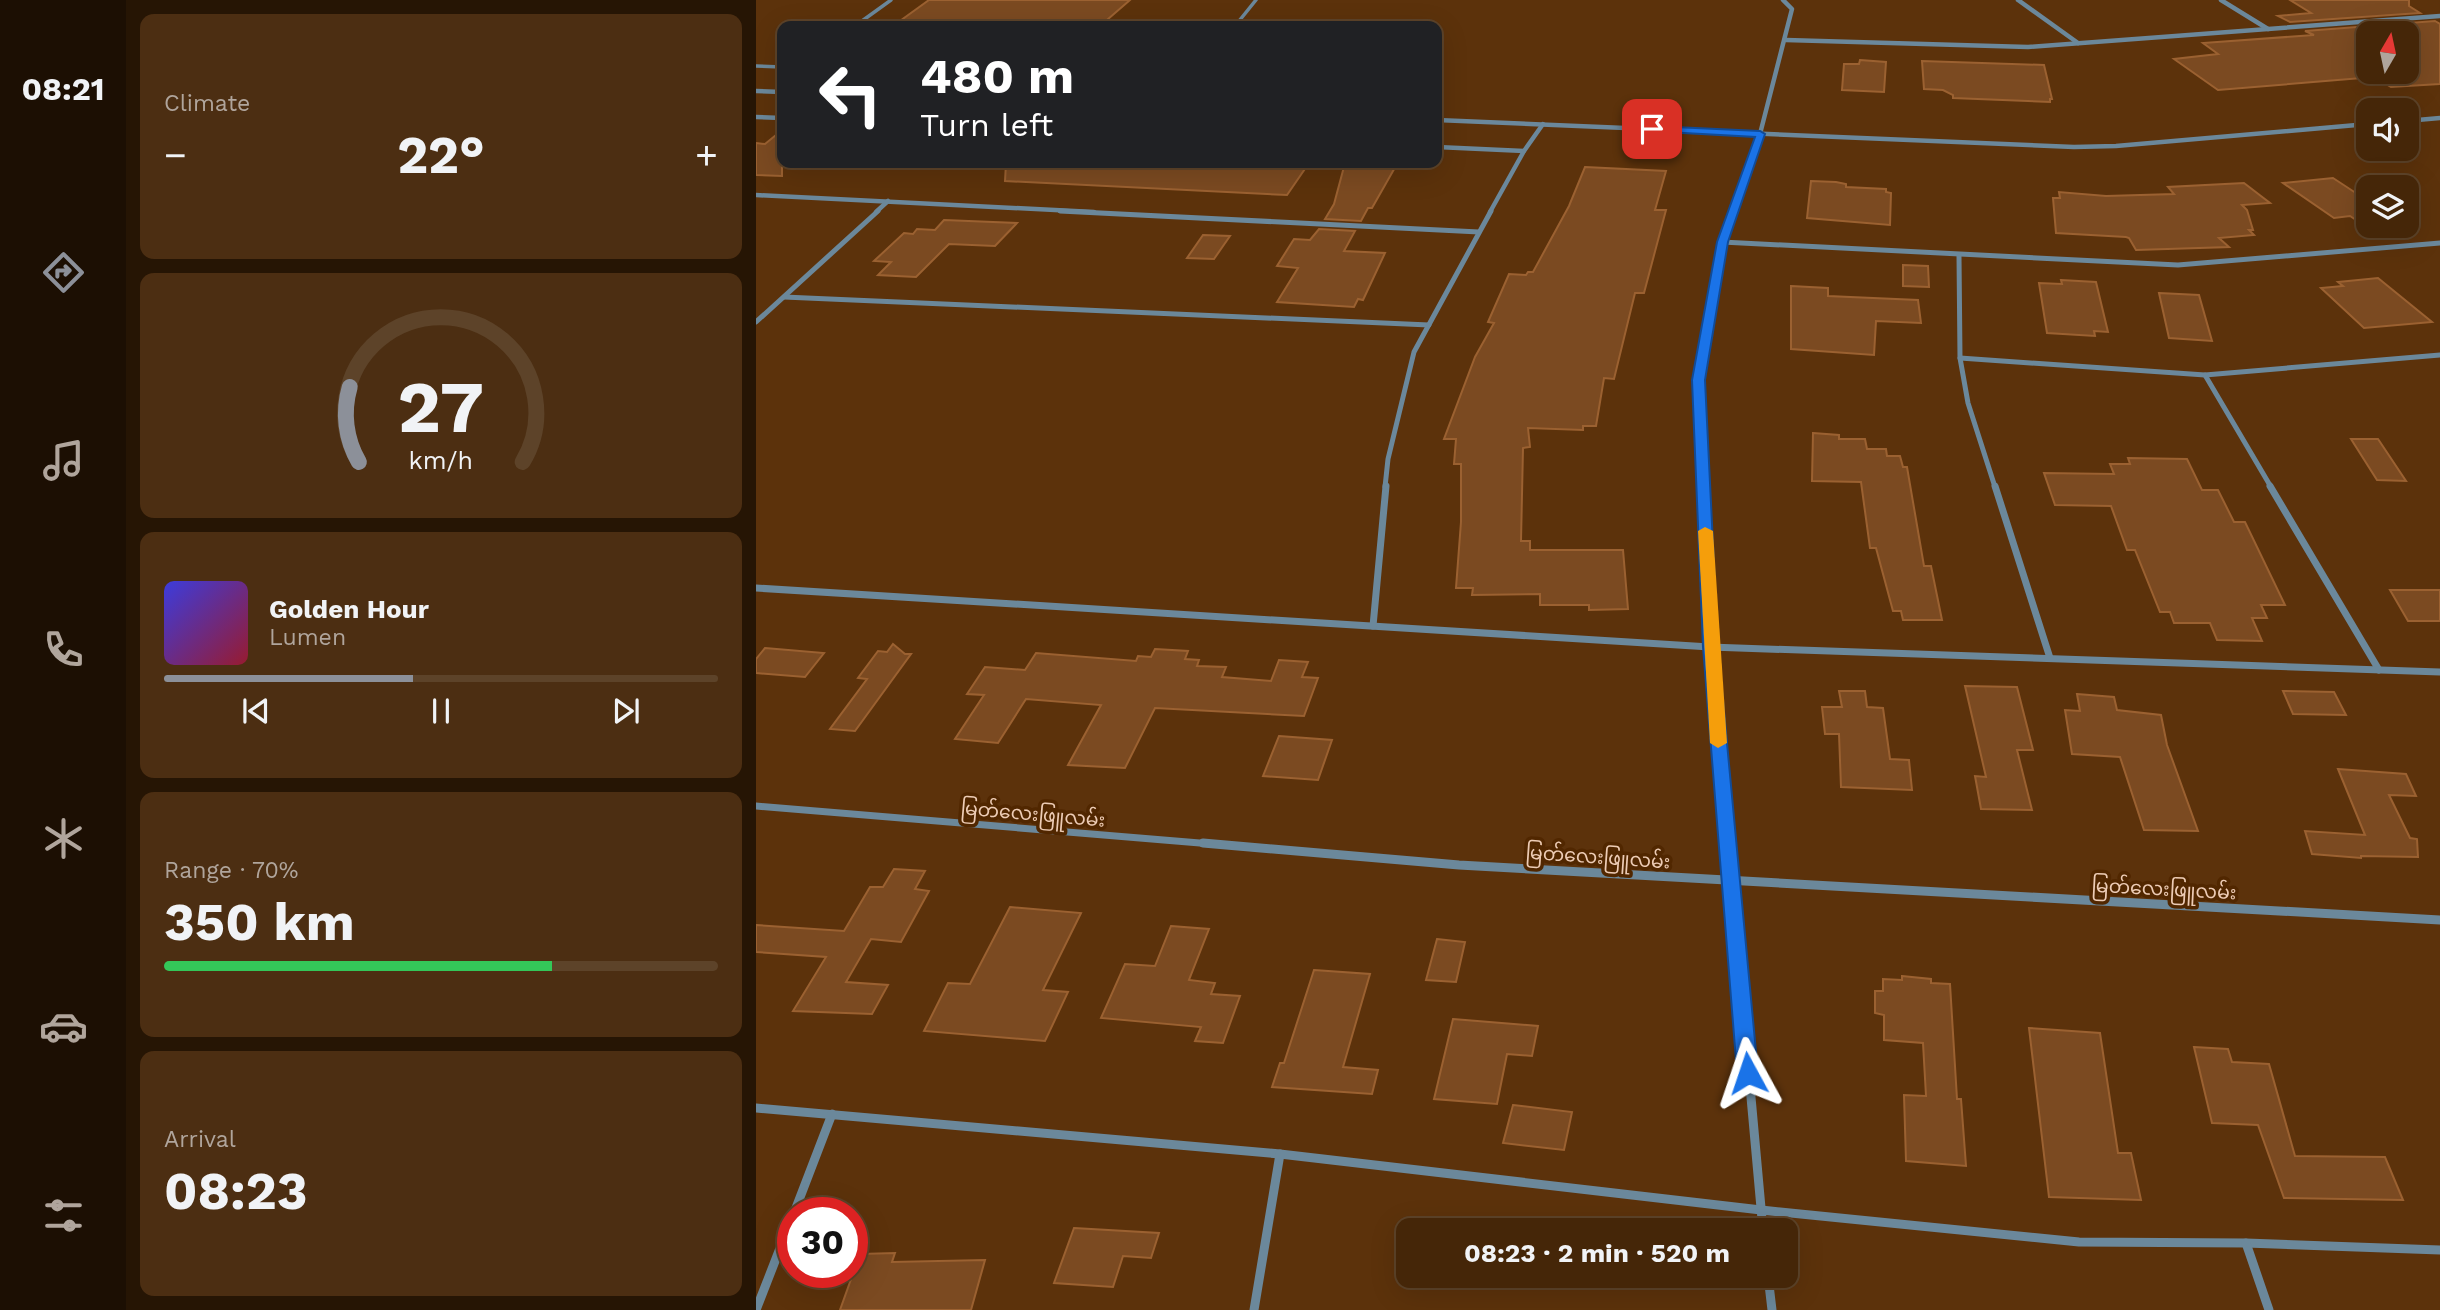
<!DOCTYPE html>
<html lang="en">
<head>
<meta charset="utf-8">
<style>
	body { margin:0; font-family:"Work Sans","Noto Sans Myanmar",sans-serif; background:#4c2e12; color:#f1f3f6; height:100vh; display:flex; flex-direction:column; font-size:26px; white-space:nowrap }
	* { box-sizing:border-box; margin:0 }
	p { font-size:23px; color:#b0a59c }
	.icon { flex:none; width:38px; height:38px; fill:none; stroke:currentColor; stroke-width:2; stroke-linecap:round; stroke-linejoin:round }
	.map { position:relative; flex:1; overflow:hidden }
	.panel { display:flex; flex-direction:column; gap:14px; padding:14px; background:#261504; width:630px }
	.panel>* { flex:none }
	.hud { position:absolute; left:21px; top:21px; width:665px; height:147px; border-radius:14px; box-shadow:0 7px 28px #0002,0 0 0 2px #5d4329; background:#202124; color:#fff; overflow:hidden }
	.needle { width:46px; rotate:9deg }
	.tools { position:absolute; left:1600px; top:21px; display:grid; gap:14px }
	.tools a { display:grid; place-items:center; width:63px; height:63px; border-radius:14px; background:#452608; box-shadow:0 7px 28px #0002,0 0 0 2px #5d4329; font-size:35px }
	.speed { position:absolute; left:21px; top:1197px; display:flex; gap:14px; font-size:35px; font-weight:700; text-align:center }
	.speed>* { display:grid; place-content:center; width:91px; height:91px; border-radius:50%; background:#452608; box-shadow:0 7px 28px #0002,0 0 0 2px #5d4329; line-height:1 }
	.speed .limit { border:10px solid #d22; background:#fff; color:#111 }
	.pin { position:absolute; display:grid; place-items:center; width:60px; height:60px; color:#fff; margin:-30px; border-radius:14px; box-shadow:0 4px 10px #0006 }
	.me { position:absolute; width:77px; margin:-38px; rotate:355deg; stroke-linejoin:round; filter:drop-shadow(0 0 5px #0008) }
	.turn { display:flex; align-items:center; gap:24px; height:147px; padding:0 28px; font-size:32px }
	.turn .icon { width:91px; height:91px; stroke-width:2.5 }
	.turn b { display:block; font-size:49px; line-height:60px }
	.big { font-size:52px; font-weight:700; line-height:1.1 }
	.panel .card { flex:1; display:flex; flex-direction:column; justify-content:center; gap:10px; min-width:0; padding:0 24px; border-radius:14px; background:#4c2e12 }
	.panel .dial { align-items:center; gap:0 }
	.dial svg { height:182px; overflow:visible; fill:none; stroke:#5d4329; stroke-width:7; stroke-linecap:round; text-anchor:middle }
	.dial text { fill:#f1f3f6; stroke:none }
	.song { display:flex; align-items:center; gap:21px }
	.cover { width:84px; height:84px; border-radius:10px; background:linear-gradient(135deg,hsl(240 70% 55%),hsl(350 70% 35%)) }
	.played { height:7px; border-radius:4px; background:linear-gradient(90deg,#8c9099 45%,#5d4329 45%) }
	.keys { display:flex; justify-content:space-around; direction:ltr }
	.heat { display:flex; justify-content:space-between; align-items:center; font-size:38px; direction:ltr }
	.charge { height:10px; border-radius:5px; background:linear-gradient(90deg,#34c759 70%,#5d4329 0) }
	.trip { position:absolute; left:640px; top:1218px; width:402px; height:70px; border-radius:14px; background:#452608; box-shadow:0 7px 28px #0002,0 0 0 2px #5d4329; font-weight:700; line-height:70px; text-align:center }
	main { display:flex; flex:1; min-height:0 }
	.menu { display:flex; flex-direction:column; width:126px; justify-content:space-around; align-items:center; background:#1c0f03; color:#b0a59c }
	.menu .icon { width:49px; height:49px }
	.menu .on { color:#8c9099 }
	.menu b { font-size:32px; color:#f1f3f6 }
	.map>svg:first-child { display:block }
	.building { fill:#7b4a21; stroke:#9b6131; stroke-width:2; fill-rule:evenodd }
	.lines { fill:none; stroke-linecap:round; stroke-linejoin:round }
	.service { stroke:#6b889b; stroke-width:3.5 }
	.minor-far3 { stroke:#6b889b; stroke-width:4.5 }
	.minor-far2 { stroke:#6b889b; stroke-width:5 }
	.minor-far1 { stroke:#6b889b; stroke-width:7 }
	.minor { stroke:#6b889b; stroke-width:9 }
	.route { fill:#1a73e8; stroke:#114b97; stroke-width:2 }
	.slow { fill:#f59e0b }
	.labels { text-anchor:middle; dominant-baseline:central; stroke-width:7; stroke-linejoin:round; paint-order:stroke }
	.street-label { font-size:19px; fill:#edccb5; stroke:#512700 }
</style>
</head>
<body>
<main>
<nav class="menu">
<b>08:21</b>
<svg class="icon on" aria-label="directions" viewBox="0 0 24 24"><path d="M12 3l9 9-9 9-9-9zM9 14v-3h6M13 9l2 2-2 2"/></svg>
<svg class="icon" aria-label="music" viewBox="0 0 24 24"><path d="M9 18V5l10-2v13"/><circle cx="6" cy="18" r="3"/><circle cx="16" cy="16" r="3"/></svg>
<svg class="icon" aria-label="phone" viewBox="0 0 24 24"><path d="M5 4h4l2 5-3 2q2 4 5 5l2-3 5 2v4C11 20 4 13 5 4z"/></svg>
<svg class="icon" aria-label="climate" viewBox="0 0 24 24"><path d="M12 3v18M4 7l16 10M4 17L20 7"/></svg>
<svg class="icon" aria-label="car" viewBox="0 0 24 24"><path d="M5 17H2v-5l4-1 3-4h7l3 4 3 1v5h-3M9 17h6M6 11h13"/><circle cx="7" cy="17" r="2"/><circle cx="17" cy="17" r="2"/></svg>
<svg class="icon" aria-label="filters" viewBox="0 0 24 24"><path d="M4 7h16M4 17h16"/><circle cx="9" cy="7" r="2"/><circle cx="15" cy="17" r="2"/></svg>
</nav>
<section class="panel">
<div class="card"><p>Climate</p>
<div class="heat"><a>−</a><b class="big">22°</b><a>+</a></div>
</div>
<div class="card dial"><svg viewBox="0 0 100 80">
<path d="M14 69A42 42 0 1 1 86 69"/>
<path d="M14 69A42 42 0 0 1 10 36" stroke="#8c9099"/>
<text x="50" y="56" font-size="32" font-weight="700">27</text>
<text x="50" y="72" font-size="11">km/h</text>
</svg></div>
<div class="card">
<div class="song"><i class="cover"></i><div><b>Golden Hour</b><p>Lumen</p></div></div>
<div class="played"></div>
<div class="keys"><svg class="icon" aria-label="previous" viewBox="0 0 24 24"><path d="M18 5L8 12l10 7zM5 5v14"/></svg><svg class="icon" aria-label="pause" viewBox="0 0 24 24"><path d="M8 5v14M16 5v14"/></svg><svg class="icon" aria-label="next" viewBox="0 0 24 24"><path d="M6 5l10 7-10 7zM19 5v14"/></svg></div>
</div>
<div class="card"><p>Range · 70%</p><b class="big">350 km</b><div class="charge"></div></div>
<div class="card"><p>Arrival</p><b class="big">08:23</b></div>
</section>
<div class="map">
<svg width="1684" height="1310" viewBox="0 0 1684 1310">
	<rect width="100%" height="100%" fill="#5c320b"/>
	<g class="building">
		<polygon points="173,0 374,0 344,26 137,26"/>
		<polygon points="1534,0 1653,0 1653,6 1664,13 1534,22 1522,16 1555,13"/>
		<path d="M 1679,21 L 1684,24 L 1684,84 L 1635,87 L 1618,77 L 1462,90 L 1418,59 L 1462,54 L 1447,43 L 1558,35 L 1549,31 ZM 1612,33 L 1650,33 L 1650,72 L 1612,72 Z"/>
		<polygon points="1104,60 1130,62 1128,92 1086,90 1088,64 1103,64"/>
		<polygon points="1166,61 1288,65 1296,99 1294,99 1294,102 1197,98 1197,95 1187,90 1168,89"/>
		<polygon points="26,130 26,176 0,175 0,143 9,144"/>
		<polygon points="250,163 553,163 531,195 249,181"/>
		<polygon points="589,163 641,164 616,208 612,208 605,221 569,219 578,204"/>
		<polygon points="829,167 910,171 899,210 910,210 888,293 879,293 858,379 848,378 840,426 827,426 827,430 772,428 774,447 767,448 765,541 774,541 774,550 867,550 872,609 833,610 833,605 784,605 784,594 716,595 717,588 700,588 705,522 705,464 698,464 700,439 688,439 719,357 738,323 732,322 753,274 770,275 772,272 777,272 813,206"/>
		<polygon points="1577,178 1612,201 1612,228 1594,216 1578,218 1527,183"/>
		<polygon points="1055,181 1080,182 1090,184 1090,187 1130,189 1130,192 1135,193 1134,225 1051,218"/>
		<polygon points="1488,183 1514,203 1486,205 1491,210 1497,230 1493,230 1498,235 1463,238 1473,247 1380,250 1373,238 1370,237 1300,233 1297,198 1304,198 1303,192 1350,196 1418,194 1412,187"/>
		<polygon points="188,220 261,223 239,246 193,244 160,277 122,275 135,262 118,261 148,233 157,234 161,229 179,230"/>
		<polygon points="563,229 599,231 588,251 629,253 607,300 602,299 598,307 521,302 542,268 521,266 538,239 554,240"/>
		<polygon points="447,235 474,236 458,259 431,258"/>
		<polygon points="1147,265 1172,266 1173,287 1147,286"/>
		<polygon points="1622,278 1676,322 1608,328 1565,288 1587,286 1582,282"/>
		<polygon points="1305,280 1340,282 1352,332 1338,331 1339,336 1291,333 1283,283 1306,284"/>
		<polygon points="1035,286 1072,288 1072,296 1162,300 1165,323 1120,321 1118,355 1035,349"/>
		<polygon points="1403,293 1443,295 1456,341 1413,338"/>
		<polygon points="1057,433 1083,435 1083,439 1109,439 1111,449 1130,449 1131,456 1144,456 1147,467 1151,467 1168,566 1175,566 1186,620 1147,620 1145,611 1137,611 1120,548 1114,548 1105,482 1056,481"/>
		<polygon points="1595,439 1622,439 1650,481 1621,480"/>
		<polygon points="1372,458 1431,459 1446,490 1462,490 1478,522 1489,522 1529,605 1505,605 1511,618 1496,618 1506,641 1461,640 1454,623 1418,623 1414,612 1404,612 1379,550 1371,550 1355,506 1299,505 1288,473 1358,474 1354,464 1374,464"/>
		<polygon points="1634,590 1684,590 1684,621 1652,621"/>
		<polygon points="137,644 149,654 155,654 99,731 74,729 111,679 102,678 122,651 131,652"/>
		<polygon points="9,648 68,653 49,677 0,673 0,659"/>
		<polygon points="399,649 432,651 429,659 443,660 441,666 470,667 466,677 515,681 523,660 552,662 546,677 562,678 548,716 399,708 369,768 312,765 345,705 270,699 242,743 199,739 228,695 211,694 229,667 269,670 280,653 380,661 382,656 395,657"/>
		<polygon points="1209,686 1261,687 1277,750 1261,750 1276,810 1225,809 1219,776 1230,777"/>
		<polygon points="1083,691 1109,691 1111,707 1127,708 1134,759 1153,760 1156,790 1085,787 1083,734 1069,734 1066,707 1086,707"/>
		<polygon points="1527,691 1578,692 1590,715 1537,714"/>
		<polygon points="1321,694 1358,697 1361,710 1405,715 1411,745 1442,831 1388,830 1364,757 1316,754 1309,710 1324,711"/>
		<polygon points="523,736 576,740 562,780 507,776"/>
		<polygon points="1582,769 1650,774 1660,796 1633,795 1654,838 1661,839 1662,857 1605,856 1605,858 1556,854 1549,831 1609,835"/>
		<polygon points="138,869 169,871 159,889 173,891 145,942 115,939 90,982 132,985 116,1014 37,1011 70,957 0,952 0,925 88,931 114,887 127,887"/>
		<polygon points="254,907 325,913 287,990 312,992 289,1041 168,1031 192,983 214,984"/>
		<polygon points="415,926 453,929 433,980 459,983 455,994 484,996 467,1043 439,1041 445,1027 345,1018 369,964 399,966"/>
		<polygon points="681,939 709,942 700,982 670,980"/>
		<polygon points="558,970 614,974 587,1067 622,1070 616,1094 516,1087 524,1063 528,1063"/>
		<polygon points="1146,976 1175,979 1175,983 1194,984 1201,1099 1205,1099 1210,1166 1150,1161 1148,1095 1170,1096 1167,1043 1128,1040 1128,1015 1119,1013 1119,991 1127,991 1127,979 1146,980"/>
		<polygon points="697,1019 782,1026 776,1056 751,1054 741,1104 678,1099"/>
		<polygon points="1273,1028 1344,1033 1362,1153 1375,1153 1385,1200 1293,1197"/>
		<polygon points="1438,1047 1472,1049 1476,1062 1513,1064 1539,1156 1629,1157 1647,1200 1528,1198 1502,1125 1456,1123"/>
		<polygon points="757,1105 816,1112 808,1150 747,1143"/>
		<polygon points="318,1228 403,1233 395,1258 367,1256 357,1287 298,1283"/>
		<polygon points="139,1253 136,1262 229,1260 215,1310 84,1310 104,1254"/>
	</g>
	<g class="lines">
		<g class="service">
			<polyline points="99,26 135,0"/>
			<polyline points="479,26 500,0"/>
			<polyline points="0,66 26,67"/>
		</g>
		<g class="minor-far3">
			<polyline points="1262,0 1322,43"/>
			<polyline points="1465,0 1512,29"/>
			<polyline points="1030,40 1272,47 1684,16"/>
			<polyline points="0,91 26,92"/>
			<polyline points="0,117 26,118"/>
			<polyline points="681,120 1318,147 1360,146 1612,124"/>
			<polyline points="1650,121 1684,118"/>
			<polyline points="681,147 768,151"/>
			<polyline points="0,195 338,212"/>
			<polyline points="120,212 132,201"/>
			<polyline points="734,212 768,151 787,124"/>
			<polyline points="976,212 1004,134 1036,9 1027,0"/>
		</g>
		<g class="minor-far2">
			<polyline points="304,211 723,232"/>
			<polyline points="966,242 1422,265 1684,243"/>
			<polyline points="1203,256 1204,358 1212,403 1239,487"/>
			<polyline points="28,297 673,325"/>
			<polyline points="0,322 122,211"/>
			<polyline points="1204,358 1449,375 1684,355"/>
			<polyline points="1449,375 1515,487"/>
			<polyline points="629,487 632,459 658,352 735,211"/>
			<polyline points="947,487 943,380 966,242 977,211"/>
		</g>
		<g class="minor-far1">
			<polyline points="947,486 954,647 972,845"/>
			<polyline points="1239,486 1294,658"/>
			<polyline points="1514,486 1623,670"/>
			<polyline points="0,588 954,647 1684,672"/>
			<polyline points="617,626 630,486"/>
			<polyline points="0,806 468,845"/>
		</g>
		<g class="minor">
			<polyline points="447,843 703,865 1684,920"/>
			<polyline points="972,843 1007,1230"/>
			<polyline points="0,1108 524,1154 1005,1210 1323,1242 1490,1243 1684,1250"/>
			<polyline points="38,1213 76,1114"/>
			<polyline points="1490,1243 1513,1310"/>
			<polyline points="1012,1276 1016,1310"/>
			<polyline points="0,1310 37,1215"/>
			<polyline points="498,1310 524,1154"/>
		</g>
	</g>
	<polygon class="route" points="896,126 1004,131 1009,134 972,242 949,380 962,647 1002,1073 999,1079 992,1081 985,1079 981,1073 947,647 936,380 961,242 999,137 892,131 892,127"/>
	<polygon class="slow" points="949,527 957,531 971,743 962,748 954,743 942,531"/>
	<g class="labels">
		<g class="street-label">
			<text transform="translate(277 814) rotate(5)">မြတ်လေးဖြူလမ်း</text>
			<text transform="translate(842 857) rotate(4)">မြတ်လေးဖြူလမ်း</text>
			<text transform="translate(1408 889) rotate(3)">မြတ်လေးဖြူလမ်း</text>
		</g>
	</g>
</svg>
<div class="tools">
<a><svg class="needle" viewBox="-14 -14 28 28"><path d="M0-13l5 13h-10z" fill="#e53935"/><path d="M0 13l5-13h-10z" fill="#b0a59c"/></svg></a>
<a><svg class="icon" aria-label="sound" viewBox="0 0 24 24"><path d="M4 9h4l5-4v14l-5-4H4zM17 9q2 3 0 6"/></svg></a>
<a><svg class="icon" aria-label="layers" viewBox="0 0 24 24"><path d="M12 4l9 5-9 5-9-5zM3 14l9 5 9-5"/></svg></a>
</div>
<div class="speed"><div class="limit">30</div></div>
<div class="pin" style="left:896px;top:129px;background:#d93025"><svg class="icon" aria-label="arrive" viewBox="0 0 24 24"><path d="M6 21V4h12l-3 4 3 4H6"/></svg></div>
<svg class="me" style="left:992px;top:1073px" viewBox="-20 -20 40 40"><path d="M0-17L14 15 0 8-14 15z" fill="#1a73e8" stroke="#fff" stroke-width="4"/></svg>
<div class="trip">08:23 · 2 min · 520 m</div>
<div class="hud">
<div class="turn"><svg class="icon" aria-label="left" viewBox="0 0 24 24"><path d="M17 20v-9H6M10 6l-5 5 5 5"/></svg><div><b>480 m</b>Turn left</div></div>
</div>
</div>
</main>
</body>
</html>
